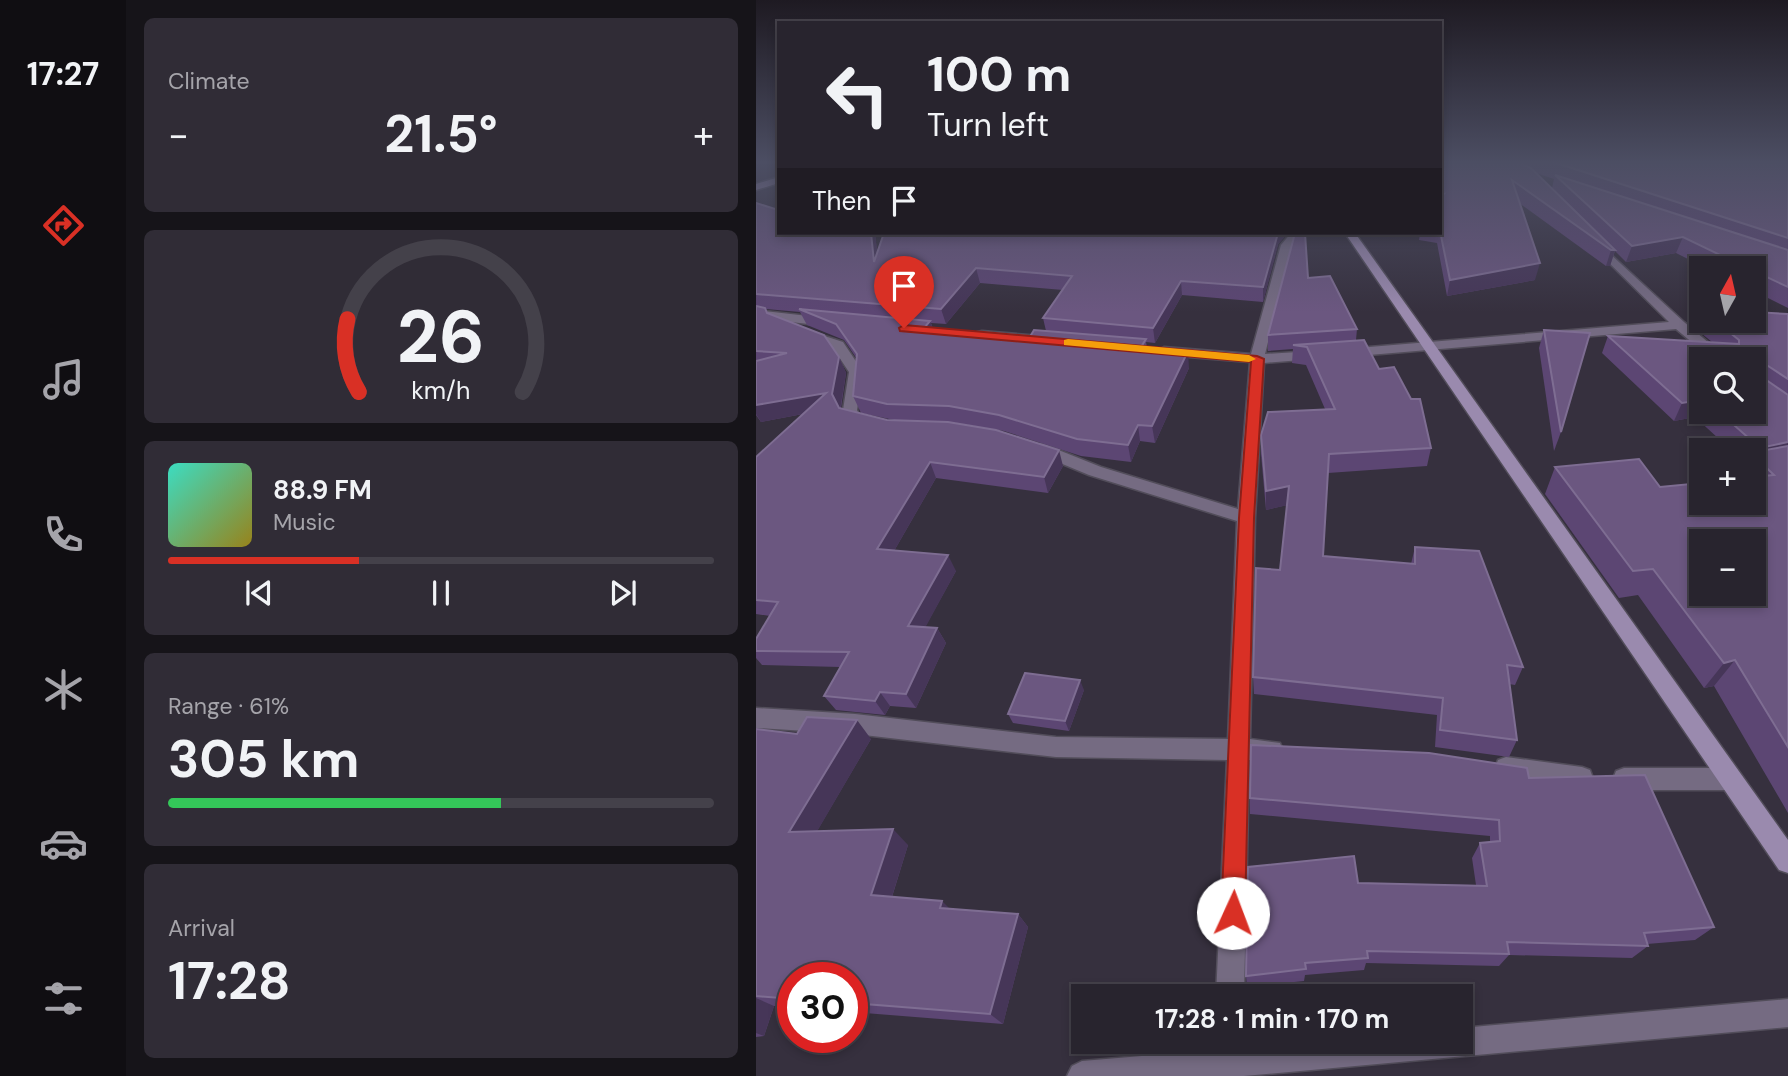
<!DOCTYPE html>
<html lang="en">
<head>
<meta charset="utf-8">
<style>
	body { margin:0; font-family:"DM Sans",sans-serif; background:#302c36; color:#f1f3f6; height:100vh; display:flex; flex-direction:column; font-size:26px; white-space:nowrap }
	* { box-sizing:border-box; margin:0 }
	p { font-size:23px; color:#a5a4aa }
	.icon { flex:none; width:38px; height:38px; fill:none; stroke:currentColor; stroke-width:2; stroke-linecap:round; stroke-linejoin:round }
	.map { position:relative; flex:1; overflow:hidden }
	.details { display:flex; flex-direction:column; gap:18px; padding:18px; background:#161419; width:630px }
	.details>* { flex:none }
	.hud { position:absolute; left:21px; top:21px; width:665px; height:214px; border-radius:0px; box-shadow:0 4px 10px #0003,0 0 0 2px #44414a; background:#28242e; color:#f1f3f6; overflow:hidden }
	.needle { width:46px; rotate:8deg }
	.controls { position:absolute; left:933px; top:256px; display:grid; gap:14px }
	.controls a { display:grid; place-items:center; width:77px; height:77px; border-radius:0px; background:#28242e; box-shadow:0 4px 10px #0003,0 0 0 2px #44414a; font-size:35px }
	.speed { position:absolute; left:21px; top:962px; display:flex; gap:14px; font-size:35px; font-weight:700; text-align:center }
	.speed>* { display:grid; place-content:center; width:91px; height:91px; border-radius:50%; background:#28242e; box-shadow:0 4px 10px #0003,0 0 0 2px #44414a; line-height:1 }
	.speed .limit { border:10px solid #d22; background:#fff; color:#111 }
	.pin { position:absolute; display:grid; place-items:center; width:60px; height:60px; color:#fff; margin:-72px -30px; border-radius:50% 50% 50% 0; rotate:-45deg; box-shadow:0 0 7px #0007 }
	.pin .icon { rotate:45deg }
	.me { position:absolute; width:77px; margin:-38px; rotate:2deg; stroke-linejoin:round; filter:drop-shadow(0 0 5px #0008) }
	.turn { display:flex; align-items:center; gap:24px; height:147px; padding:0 35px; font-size:32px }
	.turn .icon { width:91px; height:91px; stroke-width:2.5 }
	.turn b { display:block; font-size:49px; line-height:60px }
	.then { display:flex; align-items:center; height:66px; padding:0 35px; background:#0003; gap:14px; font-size:26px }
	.big { font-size:52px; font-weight:700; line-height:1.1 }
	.details .tile { flex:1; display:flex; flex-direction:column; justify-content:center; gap:10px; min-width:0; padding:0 24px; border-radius:10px; background:#302c36 }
	.details .dial { align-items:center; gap:0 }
	.dial svg { height:182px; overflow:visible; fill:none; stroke:#44414a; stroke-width:7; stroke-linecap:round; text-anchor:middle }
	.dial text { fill:#f1f3f6; stroke:none }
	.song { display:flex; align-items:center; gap:21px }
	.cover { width:84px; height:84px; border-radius:10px; background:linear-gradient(135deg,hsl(170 70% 55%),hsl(50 70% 35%)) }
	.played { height:7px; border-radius:4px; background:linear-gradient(90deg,#d93025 35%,#44414a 35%) }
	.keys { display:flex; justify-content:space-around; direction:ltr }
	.heat { display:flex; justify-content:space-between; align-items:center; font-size:38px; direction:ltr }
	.charge { height:10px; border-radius:5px; background:linear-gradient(90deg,#34c759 61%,#44414a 0) }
	.trip { position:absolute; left:315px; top:984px; width:402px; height:70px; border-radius:0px; background:#28242e; box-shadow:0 4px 10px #0003,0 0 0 2px #44414a; font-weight:700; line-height:70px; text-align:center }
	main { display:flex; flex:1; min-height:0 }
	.menu { display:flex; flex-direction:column; width:126px; justify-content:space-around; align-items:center; background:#100e12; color:#a5a4aa }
	.menu .icon { width:49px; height:49px }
	.menu .current { color:#d93025 }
	.menu b { font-size:32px; color:#f1f3f6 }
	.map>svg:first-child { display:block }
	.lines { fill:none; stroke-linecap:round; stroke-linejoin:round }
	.street-casing { stroke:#524d5a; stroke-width:3 }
	.secondary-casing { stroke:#524d5a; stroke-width:3 }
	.street { fill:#756b82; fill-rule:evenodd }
	.secondary { fill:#9a8aae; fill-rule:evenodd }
	.wall { fill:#5c4673; fill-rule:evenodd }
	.shaded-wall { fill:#463658 }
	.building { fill:#6b5780; stroke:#7e6d92; stroke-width:2; fill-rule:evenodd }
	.route { fill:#d93025; stroke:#8d1f18; stroke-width:2 }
	.slow { fill:#f59e0b }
</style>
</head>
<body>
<main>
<nav class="menu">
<b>17:27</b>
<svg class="icon current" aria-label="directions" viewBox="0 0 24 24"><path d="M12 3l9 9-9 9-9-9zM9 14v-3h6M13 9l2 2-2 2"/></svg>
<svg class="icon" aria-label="music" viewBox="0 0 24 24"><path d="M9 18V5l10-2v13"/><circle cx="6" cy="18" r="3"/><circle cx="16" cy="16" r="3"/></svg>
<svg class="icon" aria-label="phone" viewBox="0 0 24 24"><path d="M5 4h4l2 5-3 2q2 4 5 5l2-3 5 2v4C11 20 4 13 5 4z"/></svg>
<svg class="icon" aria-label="climate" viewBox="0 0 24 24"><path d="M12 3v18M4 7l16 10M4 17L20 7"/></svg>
<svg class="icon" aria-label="car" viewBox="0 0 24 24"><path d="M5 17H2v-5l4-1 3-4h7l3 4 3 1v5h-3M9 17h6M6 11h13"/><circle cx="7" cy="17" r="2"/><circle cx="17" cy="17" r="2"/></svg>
<svg class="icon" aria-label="filters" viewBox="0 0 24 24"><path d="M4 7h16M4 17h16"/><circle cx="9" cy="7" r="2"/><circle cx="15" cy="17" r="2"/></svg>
</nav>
<section class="details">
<div class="tile"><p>Climate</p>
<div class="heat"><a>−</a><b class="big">21.5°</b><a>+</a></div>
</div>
<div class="tile dial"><svg viewBox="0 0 100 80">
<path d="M14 69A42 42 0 1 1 86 69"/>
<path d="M14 69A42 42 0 0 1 9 37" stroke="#d93025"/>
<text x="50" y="56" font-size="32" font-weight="700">26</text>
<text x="50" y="72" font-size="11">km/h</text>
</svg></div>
<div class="tile">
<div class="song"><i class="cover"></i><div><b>88.9 FM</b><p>Music</p></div></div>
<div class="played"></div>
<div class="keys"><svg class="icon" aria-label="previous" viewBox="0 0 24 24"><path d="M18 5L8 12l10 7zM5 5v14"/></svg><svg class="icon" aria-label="pause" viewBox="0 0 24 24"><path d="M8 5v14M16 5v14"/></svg><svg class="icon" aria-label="next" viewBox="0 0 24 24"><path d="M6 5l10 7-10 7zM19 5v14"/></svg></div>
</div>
<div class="tile"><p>Range · 61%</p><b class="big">305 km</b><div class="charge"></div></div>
<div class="tile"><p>Arrival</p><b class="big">17:28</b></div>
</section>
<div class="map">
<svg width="1032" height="1076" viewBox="0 0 1032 1076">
	<rect width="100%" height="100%" fill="#36303e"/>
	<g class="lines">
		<g class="street-casing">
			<g id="street">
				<polygon points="535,233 546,233 536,246 509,354 558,351 565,355 558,359 508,363 499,518 494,739 524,743 527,750 524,757 516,760 493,760 488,996 460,996 471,760 300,757 99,734 0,728 0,708 99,714 300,737 472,739 481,521 333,475 280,453 277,449 285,444 290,445 345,467 482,509 494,362 408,355 401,351 408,347 495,354 525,245"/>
				<polygon points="839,240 928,322 972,359 956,359 920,329 589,357 582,353 589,349 913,322 835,245 835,241"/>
				<polygon points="0,310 70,318 76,322 70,326 0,318"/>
				<polygon points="50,330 87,342 107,372 101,410 103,415 119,423 117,426 112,428 92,421 87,410 93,372 77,348 45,337 45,331"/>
				<polygon points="226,331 296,337 303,341 296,345 221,338 221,332"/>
				<polygon points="750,757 826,767 834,770 837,778 834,786 826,789 750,779 742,776 739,768 742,760"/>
				<polygon points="868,768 973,768 981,771 984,779 981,787 973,790 868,790 860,787 857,779 860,771"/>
				<polygon points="1032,999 1032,1027 488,1076 311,1076 316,1066 326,1061 457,1050 458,1041 486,1041 486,1047 554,1041 705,1041 705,1028"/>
			</g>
		</g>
		<g class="secondary-casing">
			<g id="secondary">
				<polygon points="23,177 23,183 0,190 0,184"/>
				<polygon points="589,233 599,233 1032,840 1032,873 1023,870"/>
			</g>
		</g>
		<use href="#street" class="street"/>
		<use href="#secondary" class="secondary"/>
	</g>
	<g class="wall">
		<path d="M 684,161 L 1032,161 L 1032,308 L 998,291 L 998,268 L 950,268 L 920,253 L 870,262 L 859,251 L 854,266 L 850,266 L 763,203 L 779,280 L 691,296 L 681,243 L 663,240 L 664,233 L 684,233 ZM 780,173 L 798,179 L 796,188 Z"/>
		<path d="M 0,203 L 19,209 L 23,233 L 119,233 L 121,252 L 128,233 L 532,233 L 522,244 L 507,302 L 426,295 L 399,343 L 390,342 L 391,347 L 433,368 L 399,443 L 384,441 L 375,462 L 325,456 L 248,431 L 194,422 L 307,466 L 292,493 L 180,478 L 138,551 L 200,571 L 169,627 L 181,628 L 190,643 L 160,708 L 134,706 L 129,715 L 80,710 L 68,696 L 84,667 L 6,665 L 0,658 L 0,639 L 14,616 L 0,614 L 0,457 L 47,414 L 5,422 L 0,415 ZM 224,283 L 307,290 L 287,318 L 290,331 L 272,340 L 177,329 L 175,323 L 190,324 ZM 10,309 L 44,312 L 51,325 L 88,340 L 101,359 L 97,396 L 105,413 L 138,420 L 131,420 L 85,408 L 90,373 L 83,357 L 12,313 Z"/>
		<polygon points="552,278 601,329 600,340 623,369 675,448 671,466 572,473 567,556 655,564 659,547 767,667 759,685 753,684 761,740 753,757 679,747 681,715 498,694 497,677 524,570 531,505 510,510 505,454 505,435 569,409 550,365 536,363 537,349 512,351 512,335"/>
		<path d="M 943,308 L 945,308 L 945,320 L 998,320 L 1032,314 L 1032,813 L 958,686 L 948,688 L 882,595 L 863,598 L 789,494 L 799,467 L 904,487 L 998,502 L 998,450 L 975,450 L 939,417 L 918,421 L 846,353 L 852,336 L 956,342 L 935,325 ZM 945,359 L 998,411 L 945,411 Z"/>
		<polygon points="788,330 805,432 798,451 783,348"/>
		<polygon points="328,690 313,731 257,723 252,714"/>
		<polygon points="0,729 41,734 115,739 61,831 152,845 136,897 194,909 262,914 272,927 247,1024 96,1012 96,978 37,978 37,1007 18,1006 8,1036 0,1037"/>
		<polygon points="773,778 958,927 939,940 891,944 892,946 876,958 753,955 743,966 610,963 608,970 549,975 548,981 491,987 490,976 602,883 720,885 716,858 724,843 734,842 734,836 494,814 494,798"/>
	</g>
	<g class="shaded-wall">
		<polygon points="115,233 119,233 124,276 118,262"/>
		<polygon points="522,233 532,233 522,244 507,302 507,287"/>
		<polygon points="927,237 920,253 870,262 876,246"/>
		<polygon points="855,250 859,250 854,266 850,266"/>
		<polygon points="784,263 779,280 691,296 694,280"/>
		<polygon points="220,268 224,283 190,324 185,309"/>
		<polygon points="425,281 426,295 399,343 397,328"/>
		<polygon points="174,321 180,337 168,328"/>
		<polygon points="432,351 433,368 399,443 396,426"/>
		<polygon points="83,357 90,373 84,410 76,394"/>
		<polygon points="70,393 78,408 5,422 0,414 0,405"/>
		<polygon points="945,400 945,406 939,417 918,421 926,403"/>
		<polygon points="382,425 384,441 375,462 372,445"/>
		<polygon points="1032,442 1032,457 998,457 1004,448"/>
		<polygon points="303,450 307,466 292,493 288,477"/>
		<polygon points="174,462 180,478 130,565 121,549"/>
		<polygon points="533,486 532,505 510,510 510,491"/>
		<polygon points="192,555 200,571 162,641 152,626"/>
		<polygon points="181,628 190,643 160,708 150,694"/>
		<polygon points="979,660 958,686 948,688 968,663"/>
		<polygon points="324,680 328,690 313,731 309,721"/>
		<polygon points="124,692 134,706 129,715 119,701"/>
		<polygon points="101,720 115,739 52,847 33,832"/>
		<polygon points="137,829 152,845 132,909 115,895"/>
		<polygon points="186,901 200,915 184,908"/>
		<polygon points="262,914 272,927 247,1024 234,1014"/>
		<polygon points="0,998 18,1006 8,1036 0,1033"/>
	</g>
	<g class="building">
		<polygon points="684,161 759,161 775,168 859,250 855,250 756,180 784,263 694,280 684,231 684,199 688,194 684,195"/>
		<polygon points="794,161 1032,161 1032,238"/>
		<polygon points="799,175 1032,250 1032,287 998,271 998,268 991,268 927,237 876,246"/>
		<polygon points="0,203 19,209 23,206 23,233 115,233 118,262 128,233 522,233 507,287 425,281 397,328 287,318 316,276 220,268 185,309 0,294"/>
		<polygon points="539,233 549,233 552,278 574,276 601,329 512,335"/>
		<polygon points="0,306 9,308 11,313 68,335 83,357 76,394 83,408 131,420 192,422 240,430 303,450 288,477 174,462 121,549 192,555 152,626 181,628 150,694 124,692 119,701 68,696 93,652 0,651 0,639 22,602 0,600 0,457 70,393 0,405 0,361 31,353 0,351"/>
		<polygon points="43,309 174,321 168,328 272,340 278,330 390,339 385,347 432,351 396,426 382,425 372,445 321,439 243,415 193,406 131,404 97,396 101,354 80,324"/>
		<polygon points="998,312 1032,314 1032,379 1006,362 1006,377 1032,395 1032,442 1004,448 962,411 998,411 998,359 945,359 945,400 926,403 852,336 983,344 983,340 958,320 998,320"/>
		<polygon points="788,330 834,333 805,432"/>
		<polygon points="608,340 623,369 638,367 655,399 664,399 675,448 573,454 567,556 659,564 659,547 723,551 767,667 751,665 761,740 684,730 687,698 497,677 500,568 524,570 533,486 510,491 505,435 512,412 579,409 551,347 537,345"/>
		<path d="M 1032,446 L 1032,747 L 979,660 L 968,663 L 897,569 L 877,571 L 799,467 L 883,459 L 904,487 L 945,483 L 945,502 L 998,502 L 998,477 L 1018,475 L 998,456 L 998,452 ZM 945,541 L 998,541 L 998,593 L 945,593 Z"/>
		<polygon points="269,673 324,680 309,721 252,714"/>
		<polygon points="51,717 101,720 33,832 137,829 115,895 186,901 184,908 262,914 234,1014 96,1003 96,978 37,978 37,999 0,996 0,729 41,734"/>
		<polygon points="495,745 673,753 771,768 773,778 889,775 958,927 888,933 892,946 751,942 753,954 611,951 612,958 549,963 550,969 490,976 492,867 598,856 602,883 731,886 724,843 744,841 743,820 494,798"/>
	</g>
	<linearGradient id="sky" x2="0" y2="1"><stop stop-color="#1e1a22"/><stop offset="0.52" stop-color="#4c4e63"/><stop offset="1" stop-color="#4c4e63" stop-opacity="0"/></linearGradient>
	<rect width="1032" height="312" fill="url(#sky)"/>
	<polygon class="route" points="148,325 501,356 508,359 498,518 489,913 485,922 477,925 469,922 465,913 483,518 495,362 144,331 143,328"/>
	<polygon class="slow" points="312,339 493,355 500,359 493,362 308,345 308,340"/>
</svg>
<div class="controls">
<a><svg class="needle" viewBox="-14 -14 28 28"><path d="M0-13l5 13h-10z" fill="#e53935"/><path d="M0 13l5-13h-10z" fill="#a5a4aa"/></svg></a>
<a><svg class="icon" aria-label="search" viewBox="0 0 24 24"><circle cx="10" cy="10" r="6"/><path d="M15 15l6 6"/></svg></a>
<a>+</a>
<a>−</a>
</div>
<div class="speed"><div class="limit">30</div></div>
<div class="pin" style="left:148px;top:328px;background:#d93025"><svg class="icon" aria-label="arrive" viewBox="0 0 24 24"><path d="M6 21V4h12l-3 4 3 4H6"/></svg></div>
<svg class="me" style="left:477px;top:913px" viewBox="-20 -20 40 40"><circle r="19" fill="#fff"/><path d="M0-13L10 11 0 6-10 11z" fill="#d93025"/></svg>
<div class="trip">17:28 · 1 min · 170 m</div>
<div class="hud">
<div class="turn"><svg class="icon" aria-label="left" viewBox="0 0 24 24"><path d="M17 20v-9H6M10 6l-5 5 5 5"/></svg><div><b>100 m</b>Turn left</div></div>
<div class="then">Then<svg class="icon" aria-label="arrive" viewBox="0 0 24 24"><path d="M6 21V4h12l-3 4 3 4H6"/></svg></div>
</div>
</div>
</main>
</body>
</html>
